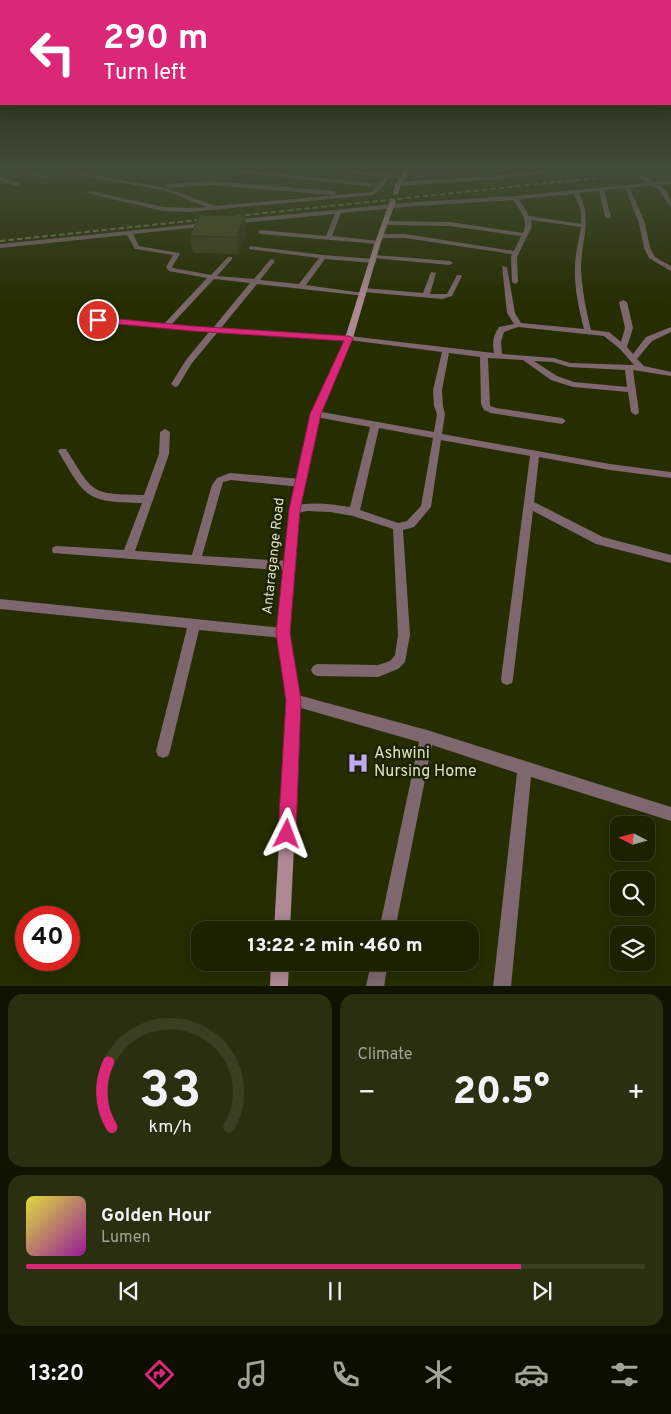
<!DOCTYPE html>
<html lang="en">
<head>
<meta charset="utf-8">
<style>
	body { margin:0; font-family:Overpass,sans-serif; background:#292f0f; color:#f1f3f6; height:100vh; display:flex; flex-direction:column; font-size:19px; white-space:nowrap }
	* { box-sizing:border-box; margin:0 }
	p { font-size:16px; color:#a0a499 }
	.icon { flex:none; width:28px; height:28px; fill:none; stroke:currentColor; stroke-width:2; stroke-linecap:round; stroke-linejoin:round }
	.map { position:relative; height:986px; overflow:hidden }
	.side { display:flex; flex-direction:column; gap:8px; padding:8px; background:#0f1300; flex:1 }
	.side>* { flex:none }
	.top-card { position:absolute; left:0px; top:0px; width:671px; height:105px; box-shadow:0 2px 12px #0003,0 0 0 1px #3a3f22; background:#db2777; color:#fff; overflow:hidden }
	.needle { width:32px; rotate:276deg }
	.fabs { position:absolute; left:610px; top:816px; display:grid; gap:10px }
	.fabs a { display:grid; place-items:center; width:45px; height:45px; border-radius:10px; background:#1c2200; box-shadow:0 2px 12px #0003,0 0 0 1px #3a3f22; font-size:25px }
	.speed { position:absolute; left:15px; top:906px; display:flex; gap:10px; font-size:25px; font-weight:700; text-align:center }
	.speed>* { display:grid; place-content:center; width:65px; height:65px; border-radius:50%; background:#1c2200; box-shadow:0 2px 12px #0003,0 0 0 1px #3a3f22; line-height:1 }
	.speed .limit { border:8px solid #d22; background:#fff; color:#111 }
	.pin { position:absolute; display:grid; place-items:center; width:42px; height:42px; color:#fff; margin:-21px; border:2px solid #fff; border-radius:50%; box-shadow:0 1px 5px #0007 }
	.me { position:absolute; width:55px; margin:-28px; rotate:3deg; stroke-linejoin:round; filter:drop-shadow(0 0 4px #0008) }
	.turn { display:flex; align-items:center; gap:18px; height:105px; padding:0 20px; font-size:22px }
	.turn .icon { width:65px; height:65px; stroke-width:2.5 }
	.turn b { display:block; font-size:35px; line-height:42px }
	.big { font-size:38px; font-weight:800; line-height:1.1 }
	.side .card { flex:1; display:flex; flex-direction:column; justify-content:center; gap:8px; min-width:0; padding:0 18px; border-radius:15px; background:#292f0f }
	.side .dial { align-items:center; gap:0 }
	.dial svg { height:130px; overflow:visible; fill:none; stroke:#3a3f22; stroke-width:7; stroke-linecap:round; text-anchor:middle }
	.dial text { fill:#f1f3f6; stroke:none }
	.song { display:flex; align-items:center; gap:15px }
	.cover { width:60px; height:60px; border-radius:8px; background:linear-gradient(135deg,hsl(60 70% 55%),hsl(300 70% 35%)) }
	.played { height:5px; border-radius:2px; background:linear-gradient(90deg,#db2777 80%,#3a3f22 80%) }
	.keys { display:flex; justify-content:space-around; direction:ltr }
	.heat { display:flex; justify-content:space-between; align-items:center; font-size:28px; direction:ltr }
	.side .tiles { flex:1; display:grid; gap:8px; grid-template-columns:1fr 1fr }
	.card:last-child { grid-column:span 2 }
	.trip { position:absolute; left:191px; top:921px; width:288px; height:50px; border-radius:15px; background:#1c2200; box-shadow:0 2px 12px #0003,0 0 0 1px #3a3f22; font-weight:800; line-height:50px; text-align:center }
	.dock { display:flex; height:80px; justify-content:space-around; align-items:center; background:#0b0e00; color:#a0a499 }
	.dock .icon { width:35px; height:35px }
	.dock .current { color:#db2777 }
	.dock b { font-size:22px; color:#f1f3f6 }
	.map>svg:first-child { display:block }
	.green { fill:#54496e }
	.lines { fill:none; stroke-linecap:round; stroke-linejoin:round }
	.street-tunnel { stroke:#41481e; stroke-width:5.5; stroke-dasharray:5.5 3; stroke-linecap:butt }
	.street { fill:#7e676e; fill-rule:evenodd }
	.secondary { fill:#ae8995; fill-rule:evenodd }
	.rail { stroke:#797f5b; stroke-width:2; stroke-dasharray:5.5 3; stroke-linecap:butt }
	.wall { fill:#3a4018 }
	.shaded-wall { fill:#2f3414 }
	.building { fill:#434b1c; stroke:#2f3414 }
	.route { fill:#db2777; stroke:#8e194d }
	.labels { text-anchor:middle; dominant-baseline:central; stroke-width:5; stroke-linejoin:round; paint-order:stroke }
	.street-label { font-size:14px; fill:#dce2c8; stroke:#1d2200 }
	.near-poi-label { font-size:16px; fill:#dce2c8; stroke:#1d2200; text-anchor:start }
</style>
</head>
<body>
<div class="map">
<svg width="671" height="987" viewBox="0 0 671 987">
	<rect width="100%" height="100%" fill="#262d00"/>
	<polygon class="green" points="418,169 526,169 411,179"/>
	<g class="lines">
		<polyline class="street-tunnel" points="631,171 641,177"/>
		<g class="street">
			<polygon points="3,169 12,169 49,177 46,179"/>
			<polygon points="49,169 59,169 167,188 215,206 371,192 377,187 224,171 222,169 235,169 379,184 384,177 323,169 338,169 386,174 389,169 393,169 390,174 405,177 402,179 389,177 383,187 373,195 189,212 163,211 87,193 90,191 163,207 189,208 207,207 166,191"/>
			<polygon points="557,169 570,169 500,179 398,186 395,184 398,182 500,175"/>
			<polygon points="624,169 630,169 634,171 631,173"/>
			<path d="M 641,175 L 654,182 L 671,180 L 671,184 L 659,185 C 667,189 671,199 671,207 C 667,203 664,198 661,193 C 655,182 641,187 630,188 L 645,223 L 650,248 L 655,257 L 671,266 L 671,271 L 649,258 L 644,248 L 639,223 L 625,188 L 604,190 L 611,217 L 608,219 L 605,217 L 599,191 L 579,193 C 593,221 581,240 581,269 C 582,290 586,310 591,330 L 609,332 L 621,342 L 625,328 L 619,302 L 623,300 L 627,302 L 633,328 L 627,347 L 633,354 L 646,337 L 671,327 L 671,332 L 652,341 L 637,359 L 644,366 L 671,372 L 671,376 L 633,370 L 639,412 L 638,414 L 635,415 L 631,412 L 628,392 L 573,387 L 551,380 L 523,360 L 488,358 L 490,406 L 496,408 L 562,418 L 566,421 L 562,424 L 491,413 L 484,410 L 481,404 L 480,357 L 449,353 L 442,390 L 443,406 L 445,414 L 442,434 L 610,464 L 671,472 L 671,478 L 610,470 L 539,457 L 534,502 L 603,537 L 671,555 L 671,563 L 596,544 L 533,511 L 513,679 L 512,683 L 507,685 L 502,683 L 501,679 L 530,456 L 441,440 L 431,507 L 414,527 L 403,530 L 410,635 L 405,662 L 398,669 L 378,677 L 317,676 L 313,674 L 311,670 L 313,666 L 317,664 L 378,665 L 390,661 L 395,655 L 398,635 L 393,529 L 353,516 L 330,512 L 307,511 L 294,514 L 290,513 L 289,510 L 290,507 C 310,501 330,504 350,507 L 370,427 L 316,417 L 312,414 L 316,411 L 434,432 L 437,414 L 434,406 L 433,390 L 442,352 L 349,340 L 217,333 L 192,363 L 178,386 L 175,387 L 171,384 L 186,360 L 209,332 L 82,320 L 78,318 L 82,316 L 164,324 L 207,278 L 169,271 L 166,267 L 173,255 L 135,249 L 127,235 L 0,248 L 0,244 L 207,223 L 210,225 L 209,226 L 133,234 L 139,246 L 179,253 L 180,254 L 172,267 L 173,268 L 211,275 L 228,257 L 232,257 L 232,259 L 217,276 L 254,279 L 270,260 L 272,259 L 275,261 L 260,280 L 299,284 L 319,258 L 249,249 L 249,247 L 251,246 L 323,255 L 374,259 L 377,261 L 374,263 L 325,259 L 306,285 L 363,293 L 366,295 L 365,296 L 257,284 L 221,328 L 349,336 L 494,353 C 492,343 493,336 499,327 L 514,324 L 507,313 L 502,266 L 507,267 L 515,313 L 521,323 L 584,329 C 579,309 574,288 575,267 C 575,253 579,240 581,227 L 531,220 L 532,226 L 517,257 L 518,282 L 515,284 L 512,282 L 511,257 L 512,254 L 405,238 L 381,238 L 378,236 L 381,234 L 405,234 L 514,251 L 521,236 L 450,226 L 386,225 L 383,223 L 386,221 L 450,222 L 523,233 C 529,219 521,212 513,200 L 416,206 L 341,213 L 332,236 L 380,241 L 380,243 L 378,244 L 261,234 L 258,232 L 261,230 L 326,236 L 335,214 L 231,224 L 228,222 L 231,220 L 416,202 L 515,196 L 648,183 L 639,178 L 638,177 ZM 574,194 L 581,211 L 581,224 L 529,216 L 519,199 ZM 214,279 L 250,283 L 213,328 L 171,325 ZM 518,327 L 604,336 L 620,349 L 634,365 L 570,363 L 554,358 L 502,354 L 501,342 L 504,332 ZM 534,361 L 553,362 L 569,367 L 625,370 L 627,387 L 574,382 L 557,376 ZM 379,428 L 433,438 L 421,506 L 407,521 L 398,523 L 360,510 Z"/>
			<polygon points="0,177 19,183 20,184 17,186 0,181"/>
			<polygon points="210,181 334,191 337,193 334,195 210,185 168,188 165,186 168,184"/>
			<polygon points="375,255 450,261 453,263 450,265 373,258 373,256"/>
			<polygon points="431,272 436,273 430,294 447,294 457,275 461,275 462,276 452,296 442,299 364,292 361,290 364,288 423,293"/>
			<path d="M 165,429 L 170,432 L 169,454 L 135,551 L 192,555 L 212,485 L 217,478 L 230,473 L 301,479 L 306,483 L 301,487 L 231,480 L 223,482 L 202,556 L 290,561 L 294,563 L 296,566 L 294,569 L 290,571 L 53,553 L 52,550 L 53,547 L 57,546 L 124,550 L 142,503 C 85,502 86,498 58,451 L 60,449 L 66,449 C 94,494 90,494 144,495 L 159,454 L 160,432 Z"/>
			<polygon points="0,599 283,628 287,629 289,633 287,637 283,638 199,630 170,751 168,756 163,758 158,756 156,751 187,628 0,609"/>
			<polygon points="294,694 427,730 671,807 671,821 531,777 511,987 493,987 517,773 432,745 395,930 379,930 419,742 294,706 289,704 287,700 289,696"/>
			<polygon points="371,962 388,962 384,987 366,987"/>
		</g>
		<g class="secondary">
			<polygon points="406,169 411,169 401,184 398,194 393,195 395,184"/>
			<polygon points="393,199 396,201 381,242 353,338 320,414 299,510 289,633 301,700 290,930 274,930 287,700 277,633 289,510 312,414 345,338 375,242 390,201"/>
			<polygon points="271,962 289,962 288,987 270,987"/>
		</g>
		<polyline class="rail" points="0,241 671,170"/>
	</g>
	<polygon class="wall" points="245,216 246,232 239,254 193,253 190,236"/>
	<polygon class="shaded-wall" points="245,216 246,232 239,254 237,237"/>
	<polygon class="building" points="200,215 245,216 237,237 190,236"/>
	<linearGradient id="sky" x2="0" y2="1"><stop stop-color="#151900"/><stop offset="0.55" stop-color="#414c37"/><stop offset="1" stop-color="#414c37" stop-opacity="0"/></linearGradient>
	<rect width="671" height="307" fill="url(#sky)"/>
	<polygon class="route" points="98,317 192,326 349,336 353,338 321,414 300,510 290,633 301,700 296,834 293,840 287,843 281,840 278,834 286,700 276,633 289,510 310,414 344,341 192,331 96,322 96,318"/>
	<defs>
		<g id="hospital-bare" transform="scale(1.725)"><path d="M-5-5h3v3.5h4V-5h3V5h-3V1.5h-4V5h-3Z" fill="#c0a8f4" stroke="#1d2200" stroke-width="2.5" paint-order="stroke"/></g>
	</defs>
	<g fill-rule="evenodd">
		<use href="#hospital-bare" x="358" y="763"/>
	</g>
	<g class="labels">
		<g class="street-label">
			<text transform="translate(274 556) rotate(-84)">Antaragange Road</text>
		</g>
		<g class="near-poi-label">
			<text x="374" y="754">Ashwini<tspan x="374" dy="18">Nursing Home</tspan></text>
		</g>
	</g>
</svg>
<div class="fabs">
<a><svg class="needle" viewBox="-14 -14 28 28"><path d="M0-13l5 13h-10z" fill="#e53935"/><path d="M0 13l5-13h-10z" fill="#a0a499"/></svg></a>
<a><svg class="icon" aria-label="search" viewBox="0 0 24 24"><circle cx="10" cy="10" r="6"/><path d="M15 15l6 6"/></svg></a>
<a><svg class="icon" aria-label="layers" viewBox="0 0 24 24"><path d="M12 4l9 5-9 5-9-5zM3 14l9 5 9-5"/></svg></a>
</div>
<div class="speed"><div class="limit">40</div></div>
<div class="pin" style="left:98px;top:320px;background:#d93025"><svg class="icon" aria-label="arrive" viewBox="0 0 24 24"><path d="M6 21V4h12l-3 4 3 4H6"/></svg></div>
<svg class="me" style="left:287px;top:834px" viewBox="-20 -20 40 40"><path d="M0-17L14 15 0 8-14 15z" fill="#db2777" stroke="#fff" stroke-width="4"/></svg>
<div class="trip">13:22 · 2 min · 460 m</div>
<div class="top-card">
<div class="turn"><svg class="icon" aria-label="left" viewBox="0 0 24 24"><path d="M17 20v-9H6M10 6l-5 5 5 5"/></svg><div><b>290 m</b>Turn left</div></div>
</div>
</div>
<section class="side">
<div class="tiles">
<div class="card dial"><svg viewBox="0 0 100 80">
<path d="M14 69A42 42 0 1 1 86 69"/>
<path d="M14 69A42 42 0 0 1 12 29" stroke="#db2777"/>
<text x="50" y="56" font-size="32" font-weight="700">33</text>
<text x="50" y="72" font-size="11">km/h</text>
</svg></div>
<div class="card"><p>Climate</p>
<div class="heat"><a>−</a><b class="big">20.5°</b><a>+</a></div>
</div>
<div class="card">
<div class="song"><i class="cover"></i><div><b>Golden Hour</b><p>Lumen</p></div></div>
<div class="played"></div>
<div class="keys"><svg class="icon" aria-label="previous" viewBox="0 0 24 24"><path d="M18 5L8 12l10 7zM5 5v14"/></svg><svg class="icon" aria-label="pause" viewBox="0 0 24 24"><path d="M8 5v14M16 5v14"/></svg><svg class="icon" aria-label="next" viewBox="0 0 24 24"><path d="M6 5l10 7-10 7zM19 5v14"/></svg></div>
</div>
</div>
</section>
<nav class="dock">
<b>13:20</b>
<svg class="icon current" aria-label="directions" viewBox="0 0 24 24"><path d="M12 3l9 9-9 9-9-9zM9 14v-3h6M13 9l2 2-2 2"/></svg>
<svg class="icon" aria-label="music" viewBox="0 0 24 24"><path d="M9 18V5l10-2v13"/><circle cx="6" cy="18" r="3"/><circle cx="16" cy="16" r="3"/></svg>
<svg class="icon" aria-label="phone" viewBox="0 0 24 24"><path d="M5 4h4l2 5-3 2q2 4 5 5l2-3 5 2v4C11 20 4 13 5 4z"/></svg>
<svg class="icon" aria-label="climate" viewBox="0 0 24 24"><path d="M12 3v18M4 7l16 10M4 17L20 7"/></svg>
<svg class="icon" aria-label="car" viewBox="0 0 24 24"><path d="M5 17H2v-5l4-1 3-4h7l3 4 3 1v5h-3M9 17h6M6 11h13"/><circle cx="7" cy="17" r="2"/><circle cx="17" cy="17" r="2"/></svg>
<svg class="icon" aria-label="filters" viewBox="0 0 24 24"><path d="M4 7h16M4 17h16"/><circle cx="9" cy="7" r="2"/><circle cx="15" cy="17" r="2"/></svg>
</nav>
</body>
</html>
